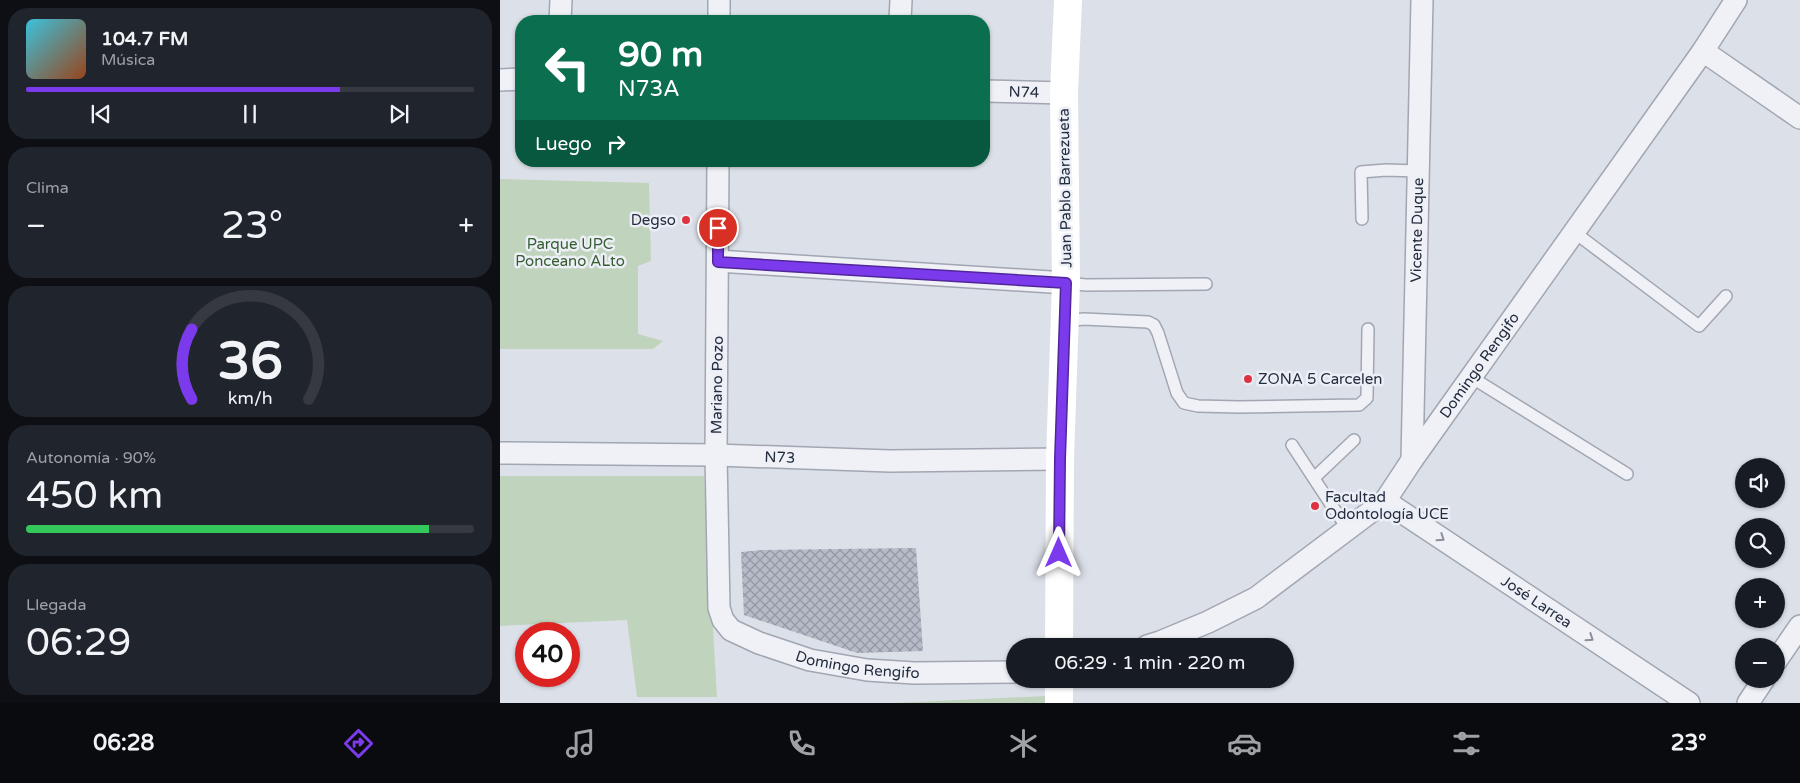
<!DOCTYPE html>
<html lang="es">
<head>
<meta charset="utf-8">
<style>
	body { margin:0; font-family:"Varela Round",sans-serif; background:#20242c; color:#f1f3f6; height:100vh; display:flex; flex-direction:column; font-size:19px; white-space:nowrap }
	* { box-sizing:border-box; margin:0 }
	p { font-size:16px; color:#9ea1a6 }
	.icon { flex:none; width:28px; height:28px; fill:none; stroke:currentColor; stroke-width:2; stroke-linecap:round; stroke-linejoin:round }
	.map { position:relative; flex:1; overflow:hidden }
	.details { display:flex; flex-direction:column; gap:8px; padding:8px; background:#0d0f14; width:500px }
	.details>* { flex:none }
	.hud { position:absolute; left:15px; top:15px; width:475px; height:152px; border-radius:20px; box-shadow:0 1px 4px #0004; background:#0b6e4f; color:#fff; overflow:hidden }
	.controls { position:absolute; left:1235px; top:458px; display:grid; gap:10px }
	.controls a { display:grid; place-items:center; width:50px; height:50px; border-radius:50%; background:#171b24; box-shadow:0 1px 4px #0004; font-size:25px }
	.speed { position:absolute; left:15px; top:622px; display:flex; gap:10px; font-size:25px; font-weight:700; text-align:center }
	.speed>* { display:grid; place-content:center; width:65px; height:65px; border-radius:50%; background:#171b24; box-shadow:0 1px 4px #0004; line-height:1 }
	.speed .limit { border:8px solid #d22; background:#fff; color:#111 }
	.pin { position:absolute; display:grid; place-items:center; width:42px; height:42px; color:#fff; margin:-21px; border:2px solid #fff; border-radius:50%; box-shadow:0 1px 5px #0007 }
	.me { position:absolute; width:55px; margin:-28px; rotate:0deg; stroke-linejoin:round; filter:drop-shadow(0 0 4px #0008) }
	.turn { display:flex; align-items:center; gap:18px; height:105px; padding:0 20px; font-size:22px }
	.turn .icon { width:65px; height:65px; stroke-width:2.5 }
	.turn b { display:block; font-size:35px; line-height:42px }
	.then { display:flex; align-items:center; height:48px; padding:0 20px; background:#0003; gap:10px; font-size:19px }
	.big { font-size:38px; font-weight:600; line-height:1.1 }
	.details .tile { flex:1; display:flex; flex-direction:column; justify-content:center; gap:8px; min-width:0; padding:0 18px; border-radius:20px; background:#20242c }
	.details .dial { align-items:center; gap:0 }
	.dial svg { height:130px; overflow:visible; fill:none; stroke:#363941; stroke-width:7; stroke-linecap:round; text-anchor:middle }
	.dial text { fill:#f1f3f6; stroke:none }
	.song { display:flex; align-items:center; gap:15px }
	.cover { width:60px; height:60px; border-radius:8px; background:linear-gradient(135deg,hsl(190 70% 55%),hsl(20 70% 35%)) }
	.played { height:5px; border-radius:2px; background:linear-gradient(90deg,#7c3aed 70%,#363941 70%) }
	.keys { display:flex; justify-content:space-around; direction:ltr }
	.heat { display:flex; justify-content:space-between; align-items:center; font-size:28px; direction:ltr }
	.charge { height:8px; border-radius:4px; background:linear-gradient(90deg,#34c759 90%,#363941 0) }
	.trip { position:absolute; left:506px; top:638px; width:288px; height:50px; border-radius:25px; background:#171b24; box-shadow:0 1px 4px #0004; font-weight:600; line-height:50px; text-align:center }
	.tabs { display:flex; height:80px; justify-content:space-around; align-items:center; background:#090b0e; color:#9ea1a6 }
	.tabs .icon { width:35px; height:35px }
	.tabs .selected { color:#7c3aed }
	.tabs b { font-size:22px; color:#f1f3f6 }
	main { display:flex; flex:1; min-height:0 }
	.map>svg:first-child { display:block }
	.park { fill:#c0d3bc }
	.building { fill:url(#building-cross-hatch) }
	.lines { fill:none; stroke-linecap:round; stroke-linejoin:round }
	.lane-casing { stroke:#a1a6b2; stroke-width:14 }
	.street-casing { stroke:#a1a6b2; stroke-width:24 }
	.lane { stroke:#eff1f6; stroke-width:11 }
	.street { stroke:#eff1f6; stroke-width:21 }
	.secondary { stroke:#fff; stroke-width:28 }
	.oneway { stroke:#8a8e9b }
	.route-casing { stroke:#51269a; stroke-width:12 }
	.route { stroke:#7c3aed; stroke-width:9 }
	.poi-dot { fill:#dd323f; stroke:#eceff6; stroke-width:2 }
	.labels { text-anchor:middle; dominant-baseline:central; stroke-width:5; stroke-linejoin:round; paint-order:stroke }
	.street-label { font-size:15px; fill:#242c40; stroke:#eceff6 }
	.poi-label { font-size:15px; fill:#242c40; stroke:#eceff6; text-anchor:start }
	.park-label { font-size:15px; fill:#355d30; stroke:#eceff6 }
</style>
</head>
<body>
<main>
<section class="details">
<div class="tile">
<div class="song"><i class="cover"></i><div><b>104.7 FM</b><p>Música</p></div></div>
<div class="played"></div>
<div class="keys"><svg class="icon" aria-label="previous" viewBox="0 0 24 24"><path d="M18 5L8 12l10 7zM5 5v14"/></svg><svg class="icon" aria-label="pause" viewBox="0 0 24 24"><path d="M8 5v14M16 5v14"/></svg><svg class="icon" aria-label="next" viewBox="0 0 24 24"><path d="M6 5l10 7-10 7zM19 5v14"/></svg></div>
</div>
<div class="tile"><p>Clima</p>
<div class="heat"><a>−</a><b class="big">23°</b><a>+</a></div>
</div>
<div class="tile dial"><svg viewBox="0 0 100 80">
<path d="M14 69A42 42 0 1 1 86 69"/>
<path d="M14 69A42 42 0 0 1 14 26" stroke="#7c3aed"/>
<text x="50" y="56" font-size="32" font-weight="700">36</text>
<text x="50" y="72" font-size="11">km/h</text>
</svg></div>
<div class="tile"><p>Autonomía · 90%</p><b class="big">450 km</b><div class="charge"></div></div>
<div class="tile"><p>Llegada</p><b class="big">06:29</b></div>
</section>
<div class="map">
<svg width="1300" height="703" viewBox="0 0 1300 703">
	<defs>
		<pattern id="building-cross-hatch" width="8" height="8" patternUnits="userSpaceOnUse" patternTransform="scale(1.25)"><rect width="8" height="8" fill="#b6bbc8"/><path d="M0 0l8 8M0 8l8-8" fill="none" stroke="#9498a4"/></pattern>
	</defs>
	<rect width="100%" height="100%" fill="#dce0e8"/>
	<g class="park">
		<polygon points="0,179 149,183 151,261 138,266 138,334 163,341 153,349 0,349"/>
		<polygon points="0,476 204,476 217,697 137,697 127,620 0,626"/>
		<polygon points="547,696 547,703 394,703"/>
	</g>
	<polygon class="building" points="416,548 423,651 357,653 244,615 241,552 262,550"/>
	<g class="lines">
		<g class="lane-casing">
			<g id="lane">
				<polyline points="862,219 861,172 886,170 918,171"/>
				<polyline points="1074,232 1199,326 1226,296"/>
				<polyline points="566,283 586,285 706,284"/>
				<polyline points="565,321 584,319 648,322 654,325 658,333 677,393 684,403 698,406 739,407 859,405 867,398 868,329"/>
				<polyline points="971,377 1127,474"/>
				<polyline points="792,445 830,503 848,529"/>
				<polyline points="814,478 854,440"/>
			</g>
		</g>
		<g class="street-casing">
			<g id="street">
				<polyline points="60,21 61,0"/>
				<polyline points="219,21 219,0"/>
				<polyline points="400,21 401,0"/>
				<polyline points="1203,51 1300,118"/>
				<polyline points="0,80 21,79"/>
				<path id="s1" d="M 484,91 L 564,93"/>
				<path id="s2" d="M 218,161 L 216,455 L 219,608 L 223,620 L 231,630 L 259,643 L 310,660 L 367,670 L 414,673 L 515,672"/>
				<polyline points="218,261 566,283"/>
				<path id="s3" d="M 0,453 L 216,455 L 390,461 L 560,459"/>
				<path id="s4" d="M 912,460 L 922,0"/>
				<path id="s5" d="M 885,501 L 1189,703"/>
				<path id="s6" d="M 647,646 L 660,642 L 708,622 L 756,598 L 885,501 L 912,460 L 1203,51 L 1236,0"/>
				<polyline points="1276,661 1300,626"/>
				<polyline points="1248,703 1264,679"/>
			</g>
		</g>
		<use href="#lane" class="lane"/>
		<use href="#street" class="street"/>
		<g class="secondary">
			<polyline points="559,646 560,459 566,283 564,93 568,0"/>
			<polyline points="559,703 559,679"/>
		</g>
	</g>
	<defs><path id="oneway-chevron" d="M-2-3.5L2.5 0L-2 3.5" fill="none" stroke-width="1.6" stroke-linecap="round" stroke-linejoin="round" transform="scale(1.25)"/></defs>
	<g class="oneway">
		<use href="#oneway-chevron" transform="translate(941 538) rotate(34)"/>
		<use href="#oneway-chevron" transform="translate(1090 638) rotate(34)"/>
	</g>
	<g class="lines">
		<g class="route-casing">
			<polyline id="route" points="218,228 218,262 566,283 560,459 559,553"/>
		</g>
		<use href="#route" class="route"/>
	</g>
	<g class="poi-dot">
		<circle cx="186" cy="220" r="5"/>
		<circle cx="748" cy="379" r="5"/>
		<circle cx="815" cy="506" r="5"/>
	</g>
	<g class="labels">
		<g class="street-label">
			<text stroke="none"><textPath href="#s1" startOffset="40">N74</textPath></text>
			<text transform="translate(565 188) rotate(-91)">Juan Pablo Barrezueta</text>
			<text stroke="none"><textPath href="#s4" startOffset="230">Vicente Duque</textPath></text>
			<text stroke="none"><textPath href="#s6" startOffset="446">Domingo Rengifo</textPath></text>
			<text transform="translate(217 385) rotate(-89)">Mariano Pozo</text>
			<text stroke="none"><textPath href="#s3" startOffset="280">N73</textPath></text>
			<text stroke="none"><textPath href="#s5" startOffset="182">José Larrea</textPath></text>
			<text stroke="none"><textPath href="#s2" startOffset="605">Domingo Rengifo</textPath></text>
		</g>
		<g class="poi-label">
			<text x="176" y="220" text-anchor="end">Degso</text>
			<text x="758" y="379">ZONA 5 Carcelen</text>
			<text x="825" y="497">Facultad<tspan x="825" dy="17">Odontología UCE</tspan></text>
		</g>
		<g class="park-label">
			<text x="70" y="244">Parque UPC<tspan x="70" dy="17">Ponceano ALto</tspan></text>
		</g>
	</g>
</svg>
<div class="controls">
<a><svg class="icon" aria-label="sound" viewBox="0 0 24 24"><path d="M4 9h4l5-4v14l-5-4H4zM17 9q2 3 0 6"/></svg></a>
<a><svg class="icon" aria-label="search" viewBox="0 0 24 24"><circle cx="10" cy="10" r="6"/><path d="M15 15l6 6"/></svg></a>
<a>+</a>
<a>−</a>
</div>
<div class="speed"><div class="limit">40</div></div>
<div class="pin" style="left:218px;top:228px;background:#d93025"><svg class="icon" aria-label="arrive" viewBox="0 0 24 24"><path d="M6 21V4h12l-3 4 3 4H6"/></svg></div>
<svg class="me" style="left:559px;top:553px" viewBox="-20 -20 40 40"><path d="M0-17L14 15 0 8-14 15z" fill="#7c3aed" stroke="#fff" stroke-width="4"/></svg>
<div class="trip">06:29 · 1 min · 220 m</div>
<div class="hud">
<div class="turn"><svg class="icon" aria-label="left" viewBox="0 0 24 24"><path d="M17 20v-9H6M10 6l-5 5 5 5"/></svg><div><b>90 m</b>N73A</div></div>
<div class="then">Luego<svg class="icon" aria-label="right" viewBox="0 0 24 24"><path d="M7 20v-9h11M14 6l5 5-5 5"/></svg></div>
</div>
</div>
</main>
<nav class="tabs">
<b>06:28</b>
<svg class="icon selected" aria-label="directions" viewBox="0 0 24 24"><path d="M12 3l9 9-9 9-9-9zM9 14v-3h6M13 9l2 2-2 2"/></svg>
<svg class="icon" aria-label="music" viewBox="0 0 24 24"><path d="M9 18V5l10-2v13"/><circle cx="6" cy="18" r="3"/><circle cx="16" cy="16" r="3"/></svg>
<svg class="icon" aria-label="phone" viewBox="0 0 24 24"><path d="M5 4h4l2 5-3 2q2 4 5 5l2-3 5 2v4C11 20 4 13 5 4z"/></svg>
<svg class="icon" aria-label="climate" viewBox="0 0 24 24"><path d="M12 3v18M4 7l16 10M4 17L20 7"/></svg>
<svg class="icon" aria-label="car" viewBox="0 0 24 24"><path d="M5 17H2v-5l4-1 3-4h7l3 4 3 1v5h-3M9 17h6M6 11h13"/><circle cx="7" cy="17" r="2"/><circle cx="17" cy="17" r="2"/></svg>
<svg class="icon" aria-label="filters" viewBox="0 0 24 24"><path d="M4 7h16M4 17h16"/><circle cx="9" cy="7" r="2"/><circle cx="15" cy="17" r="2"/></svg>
<b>23°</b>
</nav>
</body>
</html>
